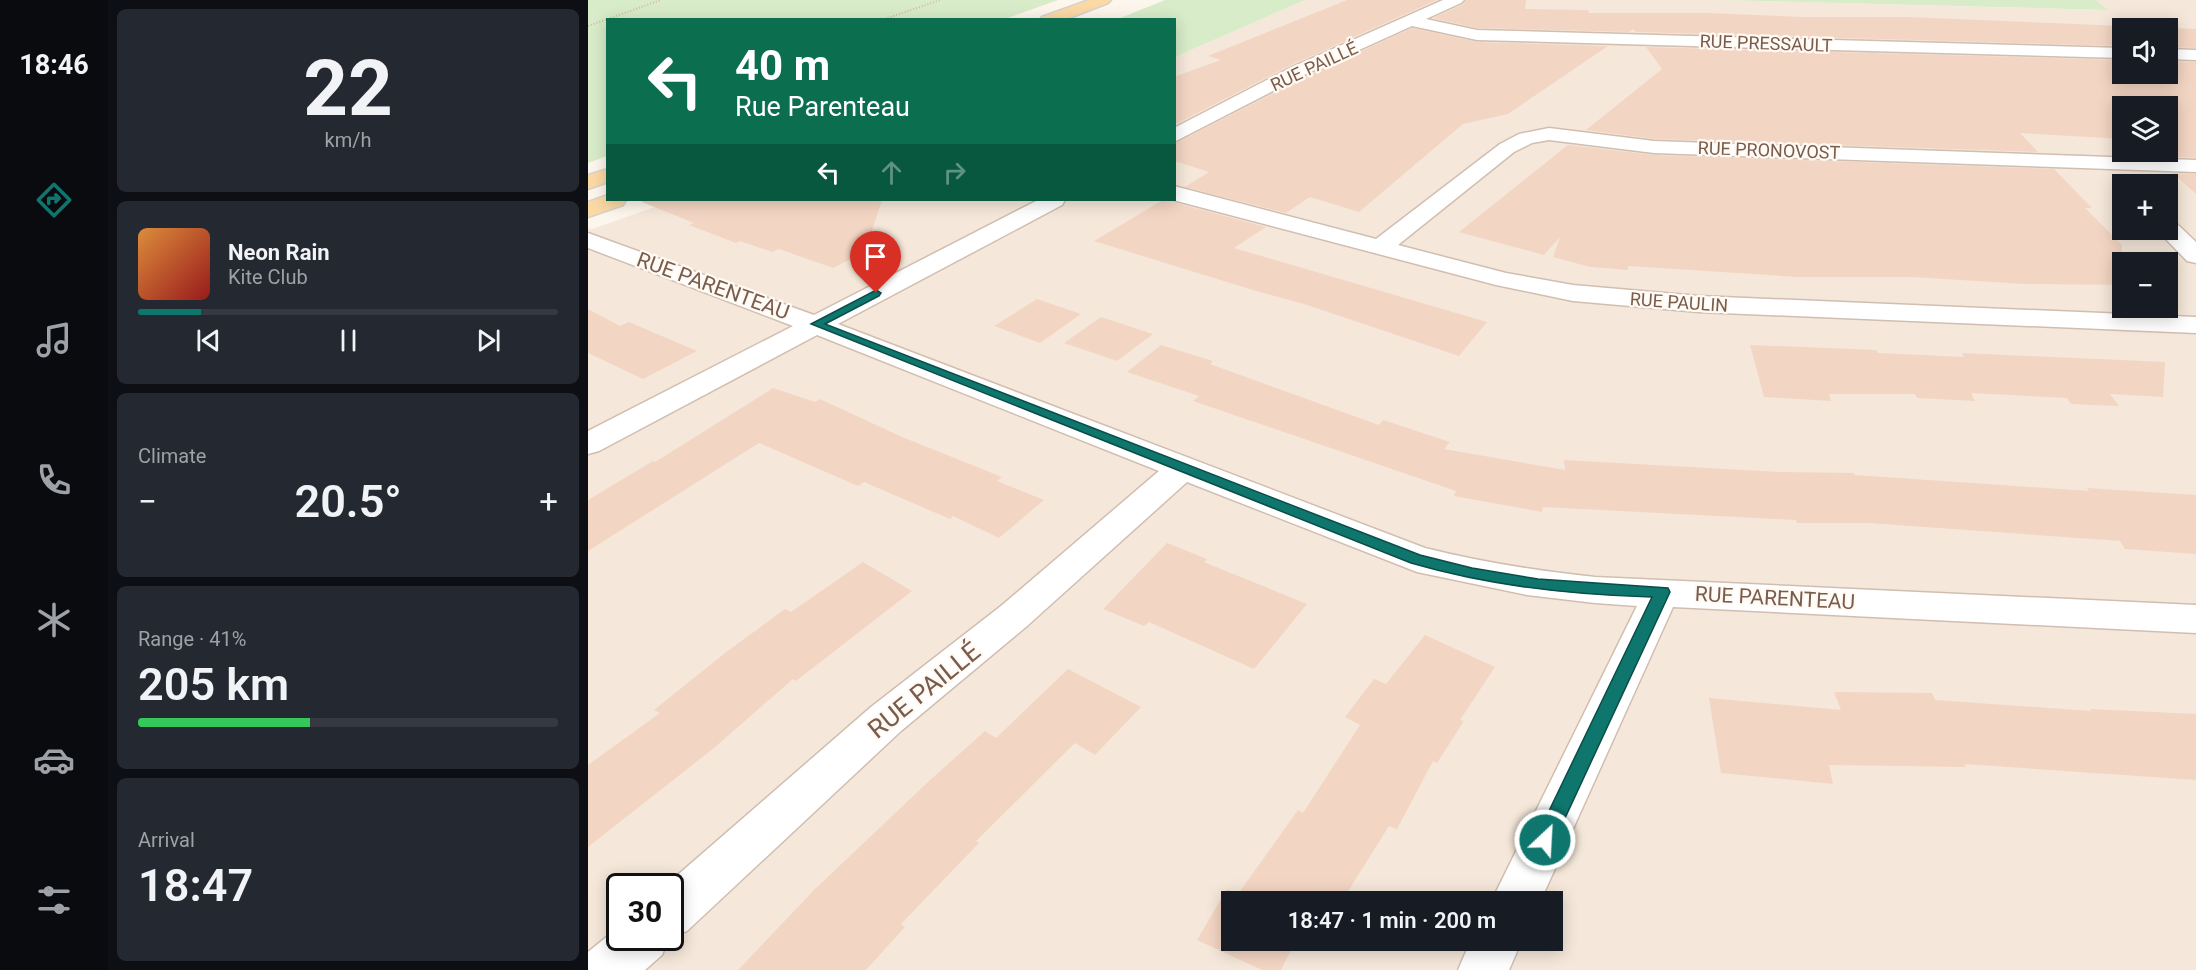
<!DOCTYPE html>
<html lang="en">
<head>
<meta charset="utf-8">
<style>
	body { margin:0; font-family:Roboto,sans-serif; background:#242831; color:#f1f3f6; height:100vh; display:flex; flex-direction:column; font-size:22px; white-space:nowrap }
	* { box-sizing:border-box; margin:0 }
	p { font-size:20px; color:#9ea1a6 }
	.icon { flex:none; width:33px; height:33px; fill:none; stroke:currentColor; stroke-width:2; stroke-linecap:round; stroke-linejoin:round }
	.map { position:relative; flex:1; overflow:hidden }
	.details { display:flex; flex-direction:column; gap:9px; padding:9px; background:#0d0f14; width:480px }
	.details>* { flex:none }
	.banner { position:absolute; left:18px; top:18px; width:570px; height:183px; border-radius:0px; box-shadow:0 3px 15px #0003; background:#0b6e4f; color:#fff; overflow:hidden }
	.fabs { position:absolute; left:1524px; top:18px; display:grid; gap:12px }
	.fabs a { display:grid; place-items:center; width:66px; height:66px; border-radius:0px; background:#171b24; box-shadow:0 3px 15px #0003; font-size:30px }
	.speed { position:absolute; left:18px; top:873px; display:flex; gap:12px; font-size:30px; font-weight:700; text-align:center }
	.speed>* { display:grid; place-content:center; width:78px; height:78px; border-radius:50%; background:#171b24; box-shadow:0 3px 15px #0003; line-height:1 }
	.speed .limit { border:3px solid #111; border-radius:9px; background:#fff; color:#111 }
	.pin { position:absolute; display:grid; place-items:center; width:51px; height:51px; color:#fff; margin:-62px -26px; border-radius:50% 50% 50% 0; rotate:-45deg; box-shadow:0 0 6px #0007 }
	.pin .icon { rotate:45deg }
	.me { position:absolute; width:66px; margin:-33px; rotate:25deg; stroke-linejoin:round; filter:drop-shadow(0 0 4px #0008) }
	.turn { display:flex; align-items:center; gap:21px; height:126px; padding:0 30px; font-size:27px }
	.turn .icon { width:78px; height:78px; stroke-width:2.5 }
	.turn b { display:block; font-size:42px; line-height:51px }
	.lanes { display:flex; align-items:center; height:57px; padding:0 30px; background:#0003; justify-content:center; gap:30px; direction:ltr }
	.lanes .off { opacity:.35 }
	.big { font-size:45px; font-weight:600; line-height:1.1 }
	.details .card { flex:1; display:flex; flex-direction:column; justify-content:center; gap:9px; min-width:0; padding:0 21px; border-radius:9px; background:#242831 }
	.details .dial { align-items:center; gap:0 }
	.dial b { font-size:78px; line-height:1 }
	.song { display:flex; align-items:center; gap:18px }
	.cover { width:72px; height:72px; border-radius:9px; background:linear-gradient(135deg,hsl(30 70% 55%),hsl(0 70% 35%)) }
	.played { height:6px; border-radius:3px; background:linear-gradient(90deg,#0f766e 15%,#363941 15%) }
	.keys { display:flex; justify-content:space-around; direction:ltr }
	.heat { display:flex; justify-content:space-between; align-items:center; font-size:33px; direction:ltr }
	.charge { height:9px; border-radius:4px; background:linear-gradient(90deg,#34c759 41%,#363941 0) }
	.trip { position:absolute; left:633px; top:891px; width:342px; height:60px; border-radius:0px; background:#171b24; box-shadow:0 3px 15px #0003; font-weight:600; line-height:60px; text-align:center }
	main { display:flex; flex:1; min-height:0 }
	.menu { display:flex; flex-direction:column; width:108px; justify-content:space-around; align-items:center; background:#090b0e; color:#9ea1a6 }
	.menu .icon { width:42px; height:42px }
	.menu .on { color:#0f766e }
	.menu b { font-size:27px; color:#f1f3f6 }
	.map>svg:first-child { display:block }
	.residential { fill:#f5e8da; fill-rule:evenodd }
	.green { fill:#d8ecc9 }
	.building { fill:#f3d5c3 }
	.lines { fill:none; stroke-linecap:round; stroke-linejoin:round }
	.minor-casing { stroke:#d1beb0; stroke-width:3 }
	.major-casing { stroke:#dad1cd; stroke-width:3 }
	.path { stroke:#d9b8a5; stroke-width:2; stroke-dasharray:1 2; stroke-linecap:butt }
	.minor { fill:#fff; fill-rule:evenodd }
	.major { fill:#fbd9a5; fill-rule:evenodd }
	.route { fill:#0f766e; stroke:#0a4d48; stroke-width:1.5 }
	.labels { text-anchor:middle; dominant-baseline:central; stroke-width:4.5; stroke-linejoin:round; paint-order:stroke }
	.far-street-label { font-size:18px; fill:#7a5c4d; stroke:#fffaf3 }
	.street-label { font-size:21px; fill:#7a5c4d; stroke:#fffaf3 }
	.near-street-label { font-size:26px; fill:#7a5c4d; stroke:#fffaf3 }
</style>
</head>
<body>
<main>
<nav class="menu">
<b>18:46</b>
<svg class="icon on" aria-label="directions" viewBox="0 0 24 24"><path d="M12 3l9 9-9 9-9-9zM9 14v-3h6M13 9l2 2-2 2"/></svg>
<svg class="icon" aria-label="music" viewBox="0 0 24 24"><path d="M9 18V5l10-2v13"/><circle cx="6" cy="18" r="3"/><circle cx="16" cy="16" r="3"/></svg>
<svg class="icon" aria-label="phone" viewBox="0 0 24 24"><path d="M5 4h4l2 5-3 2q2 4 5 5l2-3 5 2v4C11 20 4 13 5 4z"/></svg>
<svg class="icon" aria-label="climate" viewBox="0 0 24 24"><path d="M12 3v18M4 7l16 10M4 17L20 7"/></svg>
<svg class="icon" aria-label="car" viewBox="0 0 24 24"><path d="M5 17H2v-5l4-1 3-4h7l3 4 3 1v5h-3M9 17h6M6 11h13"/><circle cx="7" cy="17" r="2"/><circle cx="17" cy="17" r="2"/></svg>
<svg class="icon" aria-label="filters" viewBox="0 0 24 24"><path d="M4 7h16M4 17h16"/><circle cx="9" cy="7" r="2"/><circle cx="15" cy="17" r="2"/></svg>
</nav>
<section class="details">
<div class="card dial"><b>22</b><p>km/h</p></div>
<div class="card">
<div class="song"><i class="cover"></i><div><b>Neon Rain</b><p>Kite Club</p></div></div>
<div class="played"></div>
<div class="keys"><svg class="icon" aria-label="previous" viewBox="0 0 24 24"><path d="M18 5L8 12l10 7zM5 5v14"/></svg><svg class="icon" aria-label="pause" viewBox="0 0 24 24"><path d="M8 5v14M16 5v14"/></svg><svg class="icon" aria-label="next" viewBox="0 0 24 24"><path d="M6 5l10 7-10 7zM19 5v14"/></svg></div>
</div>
<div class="card"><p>Climate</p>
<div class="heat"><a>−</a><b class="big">20.5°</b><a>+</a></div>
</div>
<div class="card"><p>Range · 41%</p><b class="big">205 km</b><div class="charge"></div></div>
<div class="card"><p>Arrival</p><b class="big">18:47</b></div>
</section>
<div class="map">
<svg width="1608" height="970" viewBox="0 0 1608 970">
	<rect width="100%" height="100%" fill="#fdf6ec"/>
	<path class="residential" d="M 717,0 L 1133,0 L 1518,10 L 1508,0 L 1608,0 L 1608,970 L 0,970 L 0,228 L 4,229 L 87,200 L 586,200 L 587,57 ZM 1534,28 L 1580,28 L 1580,74 L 1534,74 ZM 1534,106 L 1580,106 L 1580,152 L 1534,152 ZM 1534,184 L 1580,184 L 1580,230 L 1534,230 ZM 1534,262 L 1580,262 L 1580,308 L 1534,308 ZM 32,886 L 82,886 L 82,938 L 32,938 ZM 644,902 L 964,902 L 964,940 L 644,940 Z"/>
	<g class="green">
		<polygon points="0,0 470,0 414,20 20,20 19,156 0,163"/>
		<polygon points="577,0 717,0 587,57 586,20 530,19"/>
		<polygon points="1133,0 1508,0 1520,10"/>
	</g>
	<g class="building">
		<polygon points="759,0 849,0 703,65 586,125 586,77 633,60 620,56"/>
		<polygon points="878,0 938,0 937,9 1000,10 1001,13 1121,13 1216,17 1321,17 1608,29 1608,48 1580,47 1580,28 1534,28 1534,46 1048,32 1045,29 1041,32 889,28 845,18 874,5"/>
		<polygon points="824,28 889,42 1020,46 920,114 875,124 771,212 722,197 698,213 597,187 621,172 586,161 586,144 717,77"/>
		<polygon points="1058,47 1534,60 1534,74 1580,74 1580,61 1608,62 1608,158 1566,156 1561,152 1580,152 1580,106 1534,106 1534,139 1432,133 1450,152 1066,139 998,130 1074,69"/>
		<polygon points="980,145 1066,155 1466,169 1504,208 1497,208 1534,245 1534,285 1436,284 1324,277 1210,277 1040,266 1040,270 1002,267 965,257 972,237 956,255 871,232"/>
		<polygon points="1585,173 1608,174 1608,194"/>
		<polygon points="54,200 294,200 277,252 245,268 191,249 184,252 152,241 148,243 101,225 106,223 54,202"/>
		<polygon points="575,200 583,200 584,202 678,227 646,248 899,322 871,356 716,304 668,291 506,241"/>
		<polygon points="449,299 493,314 452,343 406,326"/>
		<polygon points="0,309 32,326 41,322 109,351 55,379 0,353"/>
		<polygon points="513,317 565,334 529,361 476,343"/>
		<polygon points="573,345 625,361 622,364 791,425 795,420 862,442 856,449 977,470 976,460 1193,472 1266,473 1267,475 1501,491 1499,488 1608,495 1608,554 1537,549 1532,541 1280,523 1209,523 1208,520 955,507 954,512 866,496 868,491 605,401 611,396 539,372"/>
		<polygon points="1162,345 1288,350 1290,353 1376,357 1374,353 1577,362 1575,397 1522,394 1531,406 1483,404 1479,398 1383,393 1387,401 1329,398 1327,394 1241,394 1243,401 1176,397"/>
		<polygon points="185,388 227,402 232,399 314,437 414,477 409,481 456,500 411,538 365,516 362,519 276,482 270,486 171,443 0,551 0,500 65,461 67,462"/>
		<polygon points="579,543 619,559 616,562 719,604 666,669 561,622 556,626 515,609"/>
		<polygon points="275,562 324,591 208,681 205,679 126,748 0,847 0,765 72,713 66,710 137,653 197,609 203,612"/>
		<polygon points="837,635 907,667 872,720 876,721 849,763 845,761 809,829 801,826 754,901 734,890 729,902 644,902 644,940 708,940 693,970 674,970 609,940 639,889 650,894 710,810 715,813 772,725 757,717 786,679 798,684"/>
		<polygon points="480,669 553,707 507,755 487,743 388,841 391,843 313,924 317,927 278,970 150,970 227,889 341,781 397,731 408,738"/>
		<polygon points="1246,692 1344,693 1347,700 1503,711 1502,709 1608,714 1608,780 1376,764 1378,767 1241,765 1245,784 1133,773 1121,698 1253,710"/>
	</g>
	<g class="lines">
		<g class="minor-casing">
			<g id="minor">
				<polygon points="855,0 876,0 873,3 838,19 889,30 1534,48 1534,58 889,40 824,26 716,75 586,142 586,128 704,67"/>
				<polygon points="1580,49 1608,50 1608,60 1580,59"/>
				<polygon points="961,128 1066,141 1608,160 1608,172 1066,153 961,140 944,143 926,152 810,245 918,273 985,285 1111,296 1608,317 1608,333 1111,312 985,301 908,285 585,200 586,186 788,239 912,144 931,134"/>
				<path d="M 450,200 L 477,200 L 474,205 L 250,324 L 837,548 C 893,562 950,571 1007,577 L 1608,605 L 1608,633 L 1085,607 L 952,902 L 903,902 L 1049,606 L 1007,603 L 939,595 L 829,572 L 599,482 L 439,626 L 313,731 L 99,931 L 82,937 L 82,886 L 77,886 L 283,707 L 413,606 L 571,471 L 229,335 L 11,451 L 0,454 L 0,431 L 205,326 L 0,248 L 0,233 L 226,315 Z"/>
				<polygon points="1580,221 1588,223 1608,242 1608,263 1599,261 1569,230 1580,230"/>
				<polygon points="32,926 32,938 81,938 74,955 57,970 0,970 0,952"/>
				<polygon points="883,940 934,940 921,970 870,970"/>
			</g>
		</g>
		<g class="major-casing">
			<g id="major">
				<polygon points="501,0 523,0 520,3 476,20 452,20 454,17"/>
				<polygon points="20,169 20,182 0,189 0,175"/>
				<polygon points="20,195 20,200 38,200 35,205 0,217 0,202"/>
			</g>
		</g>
		<g class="path">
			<polyline points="294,20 352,0"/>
			<polyline points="0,26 73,0"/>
		</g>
		<use href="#minor" class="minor"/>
		<use href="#major" class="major"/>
	</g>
	<path class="route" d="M 288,290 L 293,293 L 291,296 L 237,324 L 832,555 L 884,568 L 950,579 L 1080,588 L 1082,592 L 964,846 L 957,848 L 950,846 L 947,840 L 1064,597 C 982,595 902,586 823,563 L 223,324 Z"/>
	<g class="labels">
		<g class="far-street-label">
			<text transform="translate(1178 43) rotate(2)">RUE PRESSAULT</text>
			<text transform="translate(726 66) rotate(-25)">RUE PAILLÉ</text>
			<text transform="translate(1181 150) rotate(2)">RUE PRONOVOST</text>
			<text transform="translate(1091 302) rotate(4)">RUE PAULIN</text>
		</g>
		<g class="street-label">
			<text transform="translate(125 286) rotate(20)">RUE PARENTEAU</text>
			<text transform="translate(1187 598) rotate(3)">RUE PARENTEAU</text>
		</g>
		<g class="near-street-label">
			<text transform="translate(336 690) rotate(-39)">RUE PAILLÉ</text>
		</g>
	</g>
</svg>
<div class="fabs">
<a><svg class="icon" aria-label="sound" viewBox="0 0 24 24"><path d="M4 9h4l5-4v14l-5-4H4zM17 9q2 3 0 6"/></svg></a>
<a><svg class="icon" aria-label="layers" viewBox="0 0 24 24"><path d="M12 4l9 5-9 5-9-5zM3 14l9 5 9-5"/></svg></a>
<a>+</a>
<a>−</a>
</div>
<div class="speed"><div class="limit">30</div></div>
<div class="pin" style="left:288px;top:293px;background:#d93025"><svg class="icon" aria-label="arrive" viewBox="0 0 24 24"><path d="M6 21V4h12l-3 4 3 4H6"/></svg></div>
<svg class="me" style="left:957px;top:840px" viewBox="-20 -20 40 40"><circle r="17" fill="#0f766e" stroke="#fff" stroke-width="3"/><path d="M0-11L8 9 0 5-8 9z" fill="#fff"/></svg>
<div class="trip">18:47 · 1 min · 200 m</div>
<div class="banner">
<div class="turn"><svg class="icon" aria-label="left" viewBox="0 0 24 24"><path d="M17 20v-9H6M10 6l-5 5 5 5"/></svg><div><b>40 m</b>Rue Parenteau</div></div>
<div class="lanes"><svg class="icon" aria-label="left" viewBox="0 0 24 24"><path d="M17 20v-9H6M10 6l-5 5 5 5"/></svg><svg class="icon off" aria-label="ahead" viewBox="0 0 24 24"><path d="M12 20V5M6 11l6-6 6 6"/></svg><svg class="icon off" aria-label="right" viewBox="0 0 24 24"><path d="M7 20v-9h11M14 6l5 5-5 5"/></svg></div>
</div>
</div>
</main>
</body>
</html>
